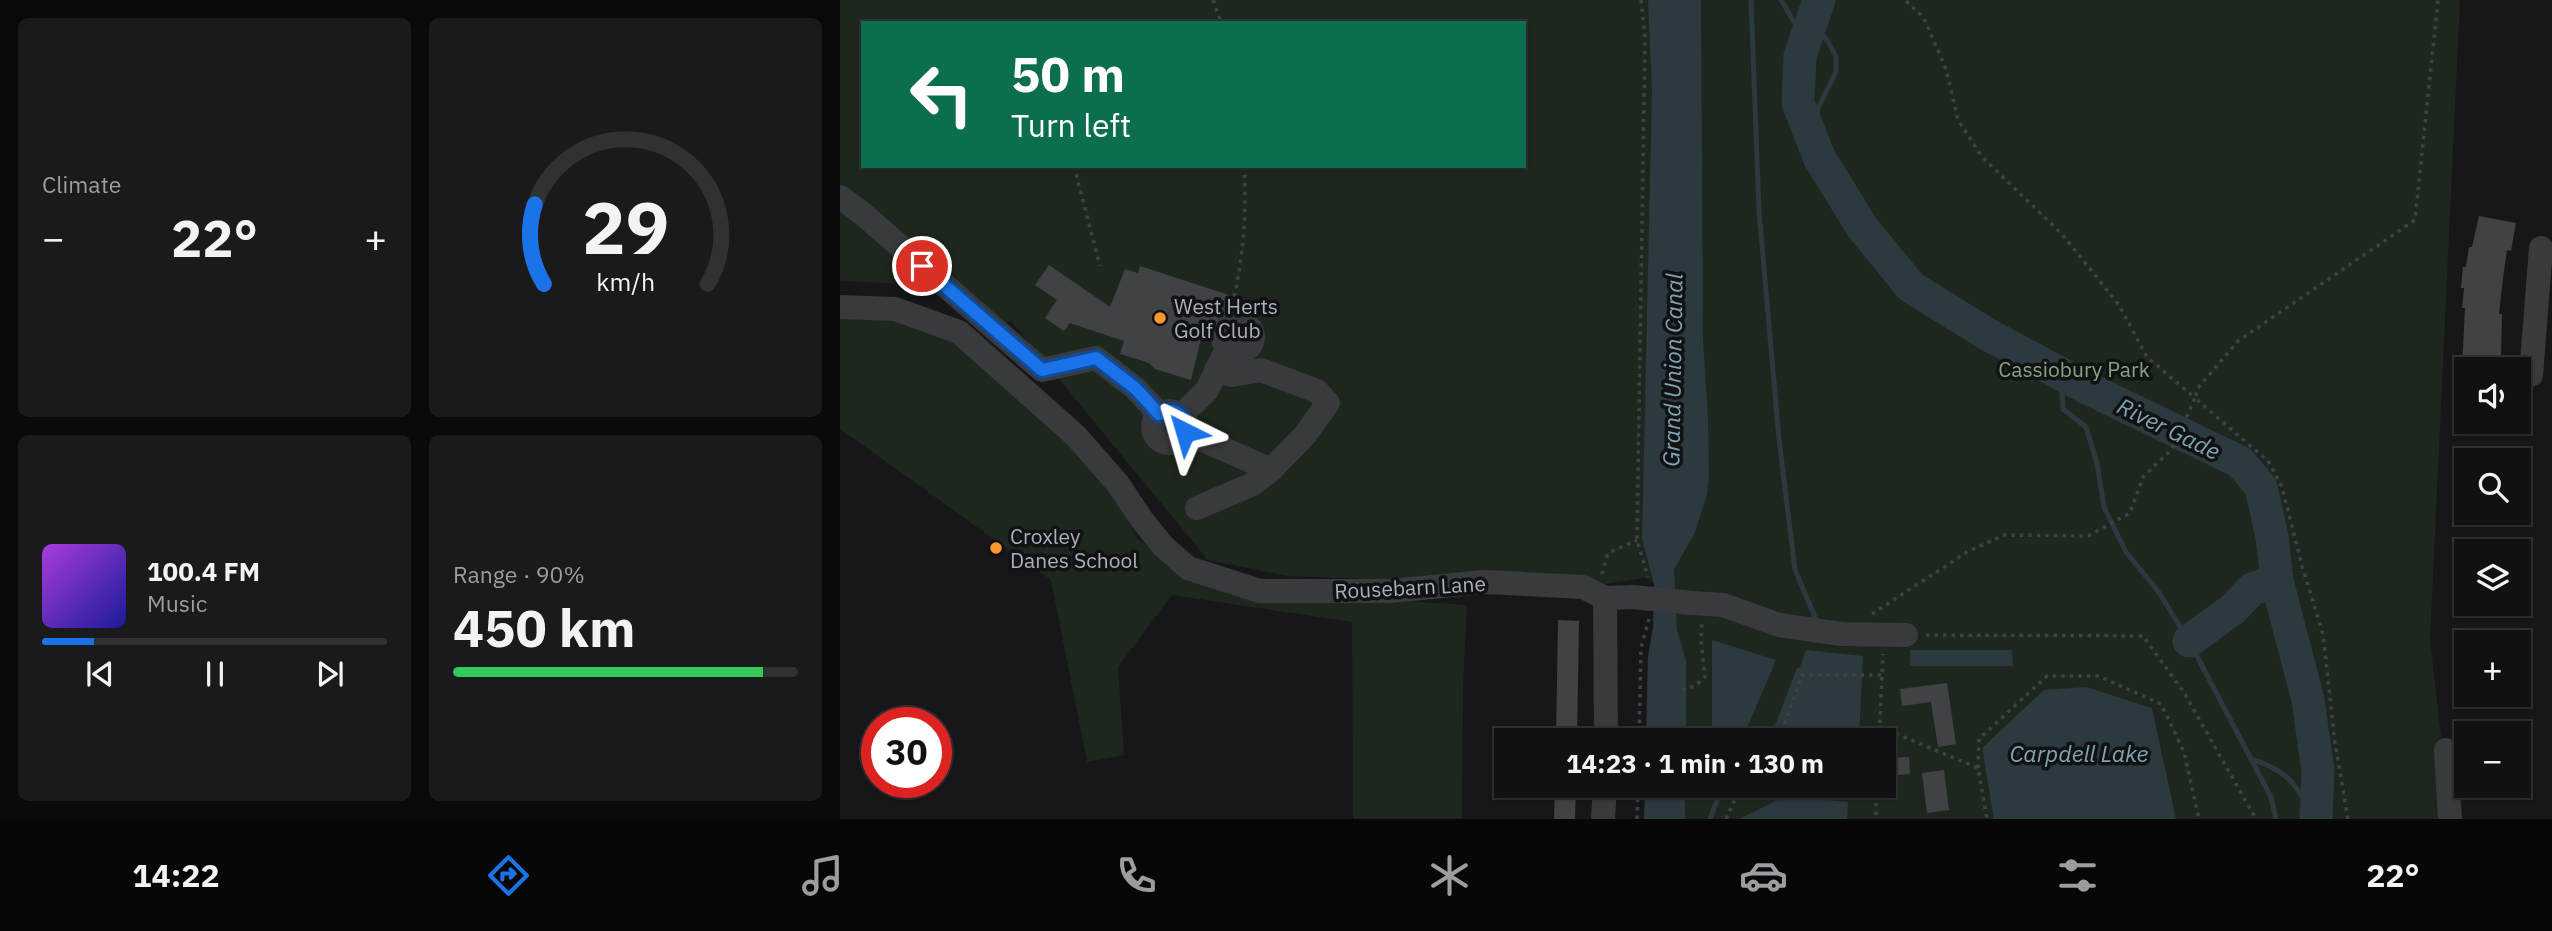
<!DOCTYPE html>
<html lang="en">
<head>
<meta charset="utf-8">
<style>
	body { margin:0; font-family:"IBM Plex Sans",sans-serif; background:#1a1a1c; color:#f1f3f6; height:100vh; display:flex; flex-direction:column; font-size:26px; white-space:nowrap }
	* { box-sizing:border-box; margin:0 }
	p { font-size:23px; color:#9c9da0 }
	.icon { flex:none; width:38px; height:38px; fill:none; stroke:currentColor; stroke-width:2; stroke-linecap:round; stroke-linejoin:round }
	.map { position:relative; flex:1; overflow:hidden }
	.details { display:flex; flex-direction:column; gap:18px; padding:18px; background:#09090a; width:840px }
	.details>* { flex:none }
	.banner { position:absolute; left:21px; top:21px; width:665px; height:147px; border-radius:0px; box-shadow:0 2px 5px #0004,0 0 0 2px #303133; background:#0b6e4f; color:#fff; overflow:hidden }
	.buttons { position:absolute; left:1614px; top:357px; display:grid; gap:14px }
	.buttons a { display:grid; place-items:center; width:77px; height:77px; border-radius:0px; background:#111113; box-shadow:0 2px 5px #0004,0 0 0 2px #303133; font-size:35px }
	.speed { position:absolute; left:21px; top:707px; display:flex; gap:14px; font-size:35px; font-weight:700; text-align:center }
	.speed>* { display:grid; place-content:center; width:91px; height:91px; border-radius:50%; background:#111113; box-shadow:0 2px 5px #0004,0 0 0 2px #303133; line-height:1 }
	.speed .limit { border:10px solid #d22; background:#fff; color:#111 }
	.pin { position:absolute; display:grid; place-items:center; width:60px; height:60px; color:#fff; margin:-30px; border:4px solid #fff; border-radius:50%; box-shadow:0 2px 7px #0007 }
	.me { position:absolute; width:77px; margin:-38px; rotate:320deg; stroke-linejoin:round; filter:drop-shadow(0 0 5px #0008) }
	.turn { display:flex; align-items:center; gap:24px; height:147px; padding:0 35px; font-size:32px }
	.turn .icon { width:91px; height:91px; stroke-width:2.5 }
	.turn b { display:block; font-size:49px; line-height:60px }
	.big { font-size:52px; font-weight:800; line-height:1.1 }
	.details .tile { flex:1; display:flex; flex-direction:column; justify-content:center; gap:10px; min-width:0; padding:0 24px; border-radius:10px; background:#1a1a1c }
	.details .dial { align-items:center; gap:0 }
	.dial svg { height:182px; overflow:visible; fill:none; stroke:#303133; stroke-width:7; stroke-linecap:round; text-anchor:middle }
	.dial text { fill:#f1f3f6; stroke:none }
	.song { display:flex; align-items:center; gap:21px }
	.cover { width:84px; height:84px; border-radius:10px; background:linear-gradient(135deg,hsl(280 70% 55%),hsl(240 70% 35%)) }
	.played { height:7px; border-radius:4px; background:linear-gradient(90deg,#1a73e8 15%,#303133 15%) }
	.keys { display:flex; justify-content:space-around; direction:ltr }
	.heat { display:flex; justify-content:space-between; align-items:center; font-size:38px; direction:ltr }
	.charge { height:10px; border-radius:5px; background:linear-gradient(90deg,#34c759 90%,#303133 0) }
	.details .tiles { flex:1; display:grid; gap:18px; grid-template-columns:repeat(2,1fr) }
	.trip { position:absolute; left:654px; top:728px; width:402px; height:70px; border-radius:0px; background:#111113; box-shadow:0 2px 5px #0004,0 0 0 2px #303133; font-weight:800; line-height:70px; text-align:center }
	.dock { display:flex; height:112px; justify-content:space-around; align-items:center; background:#070708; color:#9c9da0 }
	.dock .icon { width:49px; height:49px }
	.dock .selected { color:#1a73e8 }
	.dock b { font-size:32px; color:#f1f3f6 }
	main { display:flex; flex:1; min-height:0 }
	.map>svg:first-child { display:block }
	.green { fill:#1e271e; fill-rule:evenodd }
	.water { fill:#2c393e }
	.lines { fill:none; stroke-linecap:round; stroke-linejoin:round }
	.stream { stroke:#2c393e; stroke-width:5 }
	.river { stroke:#2c393e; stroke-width:33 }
	.building { fill:#414246 }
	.path { stroke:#3e4145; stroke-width:3.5; stroke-dasharray:3.5 5; stroke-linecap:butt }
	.minor { stroke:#383a3e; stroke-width:24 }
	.minor-bridge { stroke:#383a3e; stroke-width:24 }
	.route-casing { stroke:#114b97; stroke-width:18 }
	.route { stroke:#1a73e8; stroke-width:12 }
	.poi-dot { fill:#fa972d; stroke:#121214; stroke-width:2.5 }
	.labels { text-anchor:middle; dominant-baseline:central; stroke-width:7; stroke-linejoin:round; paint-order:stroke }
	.poi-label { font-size:21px; fill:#a8b0ba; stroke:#121214; text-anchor:start }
	.park-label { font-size:21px; fill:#82a57e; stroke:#121214 }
	.street-label { font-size:21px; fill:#a8b0ba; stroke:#121214 }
	.water-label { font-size:23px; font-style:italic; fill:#7ea4b6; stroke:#121214 }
</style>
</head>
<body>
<main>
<section class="details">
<div class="tiles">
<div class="tile"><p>Climate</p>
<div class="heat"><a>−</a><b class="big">22°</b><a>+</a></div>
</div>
<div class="tile dial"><svg viewBox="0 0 100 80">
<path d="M14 69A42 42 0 1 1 86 69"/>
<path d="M14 69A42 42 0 0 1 10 34" stroke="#1a73e8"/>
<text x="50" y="56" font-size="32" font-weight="700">29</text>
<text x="50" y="72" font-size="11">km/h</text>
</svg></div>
<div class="tile">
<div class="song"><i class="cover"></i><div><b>100.4 FM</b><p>Music</p></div></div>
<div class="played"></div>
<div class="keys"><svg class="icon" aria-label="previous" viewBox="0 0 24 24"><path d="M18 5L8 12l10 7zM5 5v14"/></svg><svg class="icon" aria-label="pause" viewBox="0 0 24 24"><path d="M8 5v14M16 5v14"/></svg><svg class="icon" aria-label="next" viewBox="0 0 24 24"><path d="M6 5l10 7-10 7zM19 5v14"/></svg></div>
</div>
<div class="tile"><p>Range · 90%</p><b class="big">450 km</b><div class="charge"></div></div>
</div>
</section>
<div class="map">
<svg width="1712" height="819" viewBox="0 0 1712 819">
	<rect width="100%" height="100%" fill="#171719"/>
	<g class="green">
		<path d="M 0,0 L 1620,0 L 1590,640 L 1602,745 L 1602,819 L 845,819 L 845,786 L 1045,786 L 1045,740 L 846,740 L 846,660 L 837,630 L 835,594 L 805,578 L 743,587 L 447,576 L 368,560 L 171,321 L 140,331 L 93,285 L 0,281 ZM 23,23 L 684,23 L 684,166 L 23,166 Z"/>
		<polygon points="0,297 123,346 238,449 272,492 297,538 325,559 474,595 627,605 623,685 622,819 513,819 512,622 332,595 278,667 284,755 247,762 211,580 0,429"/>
	</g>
	<g class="water">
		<polygon points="808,0 861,0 863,339 868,419 869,475 867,495 855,532 834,570 837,630 846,660 846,740 806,740 808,656 813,627 814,584 802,539 812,90"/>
		<polygon points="872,640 936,660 902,740 872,740"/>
		<polygon points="966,650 1023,656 1019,740 934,740"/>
		<polygon points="1070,650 1172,650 1173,666 1070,666"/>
		<polygon points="1246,687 1312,708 1336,819 1154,819 1142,748 1204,690"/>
		<polygon points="805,786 845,786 845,819 804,819"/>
		<polygon points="946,796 1008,802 1007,819 899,819"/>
	</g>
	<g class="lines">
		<g class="stream">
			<polyline points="911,0 919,211 939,439 955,570 978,624"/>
			<polyline points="941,0 965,40"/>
			<polyline points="971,137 979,106 996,72 996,57 989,43 972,20"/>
			<polyline points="1221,374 1223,409 1246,427 1257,463 1264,507 1286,552 1318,591 1349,641 1431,797 1436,819"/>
			<polyline points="932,740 959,670"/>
			<path d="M 1411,759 C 1451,772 1454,784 1476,818"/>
			<polyline points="870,819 881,790 888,786"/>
		</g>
		<g class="river">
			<polyline points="979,0 960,56 958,103 979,157 1022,227 1071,287 1147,334 1247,388 1400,462 1421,487 1432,537 1437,581 1468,700 1478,771 1476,819"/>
			<polyline points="1349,641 1393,609 1412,589 1437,581"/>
		</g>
	</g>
	<g class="building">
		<polygon points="1639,216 1676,223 1671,251 1667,250 1663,278 1659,314 1662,314 1661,357 1658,357 1658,369 1622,369 1625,308 1622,308 1624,288 1621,288 1623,267 1626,267 1629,247 1632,247"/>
		<polygon points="209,265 270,307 285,269 298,273 300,266 392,296 383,332 378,330 361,338 351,380 315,369 309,363 280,354 284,341 230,323 224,331 205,318 217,300 195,285"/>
		<polygon points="718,620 739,621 737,740 716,740"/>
		<polygon points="1107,683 1116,744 1098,747 1091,702 1062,706 1060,689"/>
		<polygon points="1069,757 1070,774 1045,776 1045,758"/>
		<polygon points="1104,770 1109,810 1087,813 1082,773"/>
		<polygon points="715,786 736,786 735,819 714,819"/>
	</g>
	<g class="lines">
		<g class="path">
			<polyline points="373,0 381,23"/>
			<polyline points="801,0 805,37 797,540 808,577"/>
			<polyline points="234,166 260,266"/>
			<path d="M 390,313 C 403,266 407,214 404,166"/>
			<polyline points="762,574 768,553 797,540"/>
			<polyline points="1032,614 1127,552 1164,535 1248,536 1290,513 1303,477 1332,449 1355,398 1307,357 1279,305 1222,234 1142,157 1118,120 1106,69 1084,18 1065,0"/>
			<polyline points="1086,635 1303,636 1343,691 1416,819"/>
			<polyline points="842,690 855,686 865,677 861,640 862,623"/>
			<polyline points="1040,727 1138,768 1147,819"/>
			<polyline points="799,740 801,648 809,619"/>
			<polyline points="939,740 962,675 1043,675"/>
			<polyline points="1039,740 1043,654"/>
			<polyline points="1138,768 1139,739 1207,676 1258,676 1321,704 1344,752 1359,819"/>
			<polyline points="1036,786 1036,819"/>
			<polyline points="797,819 798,786"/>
			<polyline points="886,819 897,794 911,786"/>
			<polyline points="1508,819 1495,743 1483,634 1462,566 1442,487 1428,461 1355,398 1358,388 1398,341 1575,220 1598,0"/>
		</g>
		<g class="minor">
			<polyline points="0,197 23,214 202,370 256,358 295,388 319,414"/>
			<polyline points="0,307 55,309 119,332 236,436 278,484 302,520 323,546 348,568 420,591 550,591 645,582 743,587 765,598 793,597"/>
			<circle cx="398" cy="337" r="15"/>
			<polyline points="1691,375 1701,248"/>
			<circle cx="329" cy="427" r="16"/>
			<polyline points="341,416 367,390 383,357"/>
			<polyline points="345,432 431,470 465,435 488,403 477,391 421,370 392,375 376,370"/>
			<polyline points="357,508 413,484 431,470"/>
			<polyline points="765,598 766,740"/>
			<polyline points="852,603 883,605 939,625 1001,634 1066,635"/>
			<polyline points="1606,750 1610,819"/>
			<polyline points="763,819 765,786"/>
		</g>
		<polyline class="minor-bridge" points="793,597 852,603"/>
	</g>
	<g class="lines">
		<g class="route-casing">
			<path id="route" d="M 82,266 L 202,370 L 256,358 L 295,388 L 319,414 C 334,406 348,415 345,432"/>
		</g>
		<use href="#route" class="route"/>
	</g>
	<g class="poi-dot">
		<circle cx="320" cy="318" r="7"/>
		<circle cx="156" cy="548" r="7"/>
	</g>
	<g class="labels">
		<g class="poi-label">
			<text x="334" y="306">West Herts<tspan x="334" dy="24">Golf Club</tspan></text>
			<text x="170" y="536">Croxley<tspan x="170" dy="24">Danes School</tspan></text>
		</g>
		<g class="park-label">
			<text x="1234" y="369">Cassiobury Park</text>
		</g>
		<g class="street-label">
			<text transform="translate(570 587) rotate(-3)">Rousebarn Lane</text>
		</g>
		<g class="water-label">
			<text transform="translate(832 370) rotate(-89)">Grand Union Canal</text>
			<text transform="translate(1329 428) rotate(26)">River Gade</text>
			<text x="1239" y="753">Carpdell Lake</text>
		</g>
	</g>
</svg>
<div class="buttons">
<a><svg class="icon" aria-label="sound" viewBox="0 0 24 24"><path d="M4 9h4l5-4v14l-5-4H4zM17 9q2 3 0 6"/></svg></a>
<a><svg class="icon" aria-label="search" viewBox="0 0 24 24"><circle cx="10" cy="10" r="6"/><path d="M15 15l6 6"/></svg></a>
<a><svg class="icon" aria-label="layers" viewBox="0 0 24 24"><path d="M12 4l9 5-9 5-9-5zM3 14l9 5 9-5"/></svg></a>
<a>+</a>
<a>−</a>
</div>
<div class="speed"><div class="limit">30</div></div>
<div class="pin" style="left:82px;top:266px;background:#d93025"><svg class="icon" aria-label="arrive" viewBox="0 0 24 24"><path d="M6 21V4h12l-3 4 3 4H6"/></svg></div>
<svg class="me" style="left:345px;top:432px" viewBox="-20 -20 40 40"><path d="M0-17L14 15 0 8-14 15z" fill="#1a73e8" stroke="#fff" stroke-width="4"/></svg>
<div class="trip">14:23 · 1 min · 130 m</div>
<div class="banner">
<div class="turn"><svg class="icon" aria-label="left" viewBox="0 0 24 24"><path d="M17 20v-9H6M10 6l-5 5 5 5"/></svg><div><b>50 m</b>Turn left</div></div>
</div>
</div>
</main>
<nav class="dock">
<b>14:22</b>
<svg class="icon selected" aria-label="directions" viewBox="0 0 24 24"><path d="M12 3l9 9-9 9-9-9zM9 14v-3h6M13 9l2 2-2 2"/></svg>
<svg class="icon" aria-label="music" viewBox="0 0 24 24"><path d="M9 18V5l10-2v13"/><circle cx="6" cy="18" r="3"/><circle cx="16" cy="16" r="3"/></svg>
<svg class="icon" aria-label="phone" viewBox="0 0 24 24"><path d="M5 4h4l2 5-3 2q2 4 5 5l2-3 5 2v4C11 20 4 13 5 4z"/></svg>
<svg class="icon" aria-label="climate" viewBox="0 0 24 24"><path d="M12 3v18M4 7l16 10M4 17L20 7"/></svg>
<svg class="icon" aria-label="car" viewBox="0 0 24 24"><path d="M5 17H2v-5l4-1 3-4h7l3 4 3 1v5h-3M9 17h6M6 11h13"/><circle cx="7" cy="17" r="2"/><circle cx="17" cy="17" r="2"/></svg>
<svg class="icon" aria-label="filters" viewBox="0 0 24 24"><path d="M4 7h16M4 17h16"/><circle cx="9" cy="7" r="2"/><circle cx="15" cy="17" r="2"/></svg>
<b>22°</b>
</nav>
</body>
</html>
